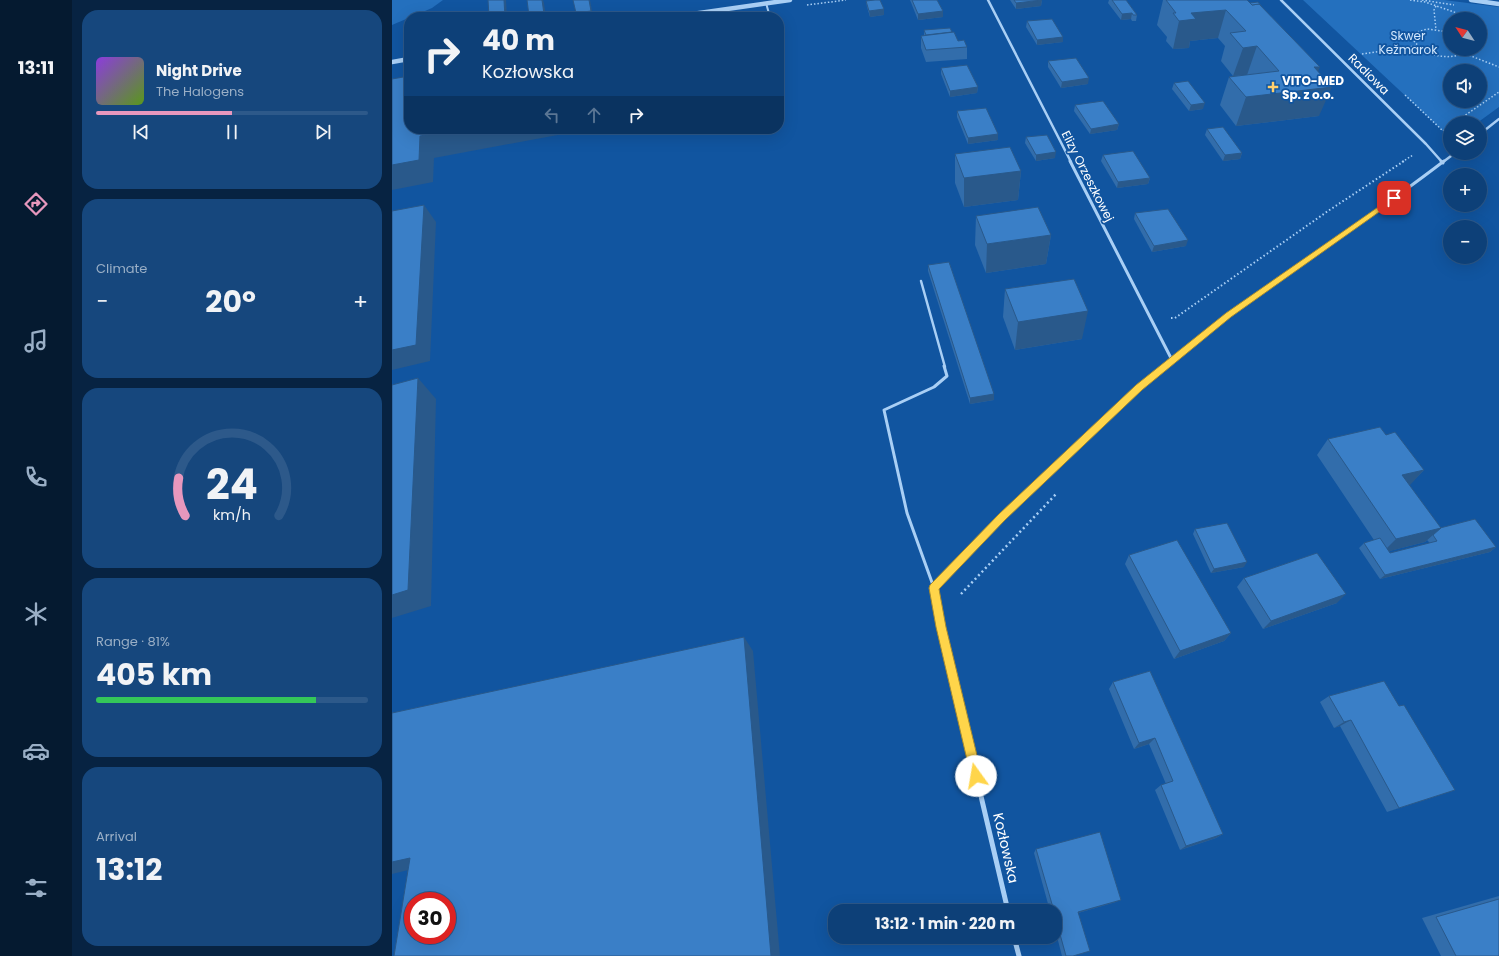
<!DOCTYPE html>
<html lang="en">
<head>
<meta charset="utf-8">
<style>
	body { margin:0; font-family:Poppins,sans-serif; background:#16477d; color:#f1f3f6; height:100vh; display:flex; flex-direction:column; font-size:15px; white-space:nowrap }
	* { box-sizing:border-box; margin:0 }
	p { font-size:13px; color:#9aafc6 }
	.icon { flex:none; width:22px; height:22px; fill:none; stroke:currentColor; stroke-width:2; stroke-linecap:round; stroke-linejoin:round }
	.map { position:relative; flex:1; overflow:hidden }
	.details { display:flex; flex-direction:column; gap:10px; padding:10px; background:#072342; width:320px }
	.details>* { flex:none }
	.guide { position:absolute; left:12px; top:12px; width:380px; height:122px; border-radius:16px; box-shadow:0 4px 16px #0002,0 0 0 1px #2d598a; background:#0d4078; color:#f1f3f6; overflow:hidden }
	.needle { width:26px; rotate:306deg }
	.fabs { position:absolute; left:1051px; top:12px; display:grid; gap:8px }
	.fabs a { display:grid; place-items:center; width:44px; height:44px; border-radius:50%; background:#0d4078; box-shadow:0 4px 16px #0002,0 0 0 1px #2d598a; font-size:20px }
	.speed { position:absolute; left:12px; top:892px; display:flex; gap:8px; font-size:20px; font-weight:700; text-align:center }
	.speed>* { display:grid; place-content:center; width:52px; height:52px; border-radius:50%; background:#0d4078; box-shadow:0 4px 16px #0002,0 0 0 1px #2d598a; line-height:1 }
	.speed .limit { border:6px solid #d22; background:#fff; color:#111 }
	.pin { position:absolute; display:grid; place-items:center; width:34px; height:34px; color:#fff; margin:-17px; border-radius:8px; box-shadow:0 2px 6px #0006 }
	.me { position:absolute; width:44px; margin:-22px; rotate:347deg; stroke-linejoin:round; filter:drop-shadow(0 0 3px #0008) }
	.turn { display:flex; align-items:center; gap:14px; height:84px; padding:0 12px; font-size:18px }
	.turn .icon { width:52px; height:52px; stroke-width:2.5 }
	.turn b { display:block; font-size:28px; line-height:34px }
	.lanes { display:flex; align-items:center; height:38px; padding:0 12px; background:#0003; justify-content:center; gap:20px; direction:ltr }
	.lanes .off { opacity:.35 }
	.big { font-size:30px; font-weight:700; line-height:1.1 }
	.details .card { flex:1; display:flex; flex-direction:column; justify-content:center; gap:6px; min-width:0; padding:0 14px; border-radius:16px; background:#16477d }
	.details .dial { align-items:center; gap:0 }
	.dial svg { height:104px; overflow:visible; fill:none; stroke:#2d598a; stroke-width:7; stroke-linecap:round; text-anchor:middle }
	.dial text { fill:#f1f3f6; stroke:none }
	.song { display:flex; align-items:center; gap:12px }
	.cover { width:48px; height:48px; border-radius:6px; background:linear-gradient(135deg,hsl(270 70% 55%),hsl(90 70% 35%)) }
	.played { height:4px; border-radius:2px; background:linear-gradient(90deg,#e797bd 50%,#2d598a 50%) }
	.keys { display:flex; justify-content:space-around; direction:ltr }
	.heat { display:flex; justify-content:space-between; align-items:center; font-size:22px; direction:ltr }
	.charge { height:6px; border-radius:3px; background:linear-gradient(90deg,#34c759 81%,#2d598a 0) }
	.trip { position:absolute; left:436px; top:904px; width:234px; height:40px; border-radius:16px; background:#0d4078; box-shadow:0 4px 16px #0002,0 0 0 1px #2d598a; font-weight:700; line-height:40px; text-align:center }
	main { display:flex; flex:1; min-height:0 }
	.tabs { display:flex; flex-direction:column; width:72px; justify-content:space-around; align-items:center; background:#051a30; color:#9aafc6 }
	.tabs .icon { width:28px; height:28px }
	.tabs .current { color:#e797bd }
	.tabs b { font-size:18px; color:#f1f3f6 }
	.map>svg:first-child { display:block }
	.green { fill:#2470be; fill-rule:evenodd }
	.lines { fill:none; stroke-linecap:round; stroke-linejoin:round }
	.path-far2 { stroke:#a9cff5; stroke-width:1.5; stroke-dasharray:1.5 2; stroke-linecap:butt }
	.path-far1 { stroke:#a9cff5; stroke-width:2; stroke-dasharray:1.5 2.5; stroke-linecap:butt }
	.path { stroke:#a9cff5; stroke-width:2.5; stroke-dasharray:2 3; stroke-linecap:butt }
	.service-far2 { stroke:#a9cff5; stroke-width:2 }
	.service-far1 { stroke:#a9cff5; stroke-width:2.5 }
	.service { stroke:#a9cff5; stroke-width:3 }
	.minor-far3 { stroke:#a9cff5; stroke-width:2.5 }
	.minor-far2 { stroke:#a9cff5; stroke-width:3 }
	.minor-far1 { stroke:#a9cff5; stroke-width:4 }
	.minor { stroke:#a9cff5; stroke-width:5 }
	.tertiary { stroke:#a9cff5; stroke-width:4.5 }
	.wall { fill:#326dab; fill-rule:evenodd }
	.shaded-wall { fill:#29598b }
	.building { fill:#3a7fc7; stroke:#29598b; fill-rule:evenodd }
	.route { fill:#ffd54a; stroke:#a68a30 }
	.poi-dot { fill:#ffcf6d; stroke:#1155a0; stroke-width:1.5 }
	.labels { text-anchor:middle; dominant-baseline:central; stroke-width:3.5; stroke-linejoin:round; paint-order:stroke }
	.far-park-label { font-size:12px; fill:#d2e8fe; stroke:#1155a0 }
	.far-street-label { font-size:12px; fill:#fff; stroke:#1155a0 }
	.far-poi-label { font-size:12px; font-weight:bold; fill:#fff; stroke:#1155a0; text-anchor:start }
	.street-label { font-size:14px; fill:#fff; stroke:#1155a0 }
</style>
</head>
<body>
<main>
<nav class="tabs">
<b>13:11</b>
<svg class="icon current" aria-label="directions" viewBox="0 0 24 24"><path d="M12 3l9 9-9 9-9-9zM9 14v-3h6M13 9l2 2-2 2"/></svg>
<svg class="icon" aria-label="music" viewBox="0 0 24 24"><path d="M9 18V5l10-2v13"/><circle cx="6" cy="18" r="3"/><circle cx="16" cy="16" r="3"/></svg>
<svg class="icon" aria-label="phone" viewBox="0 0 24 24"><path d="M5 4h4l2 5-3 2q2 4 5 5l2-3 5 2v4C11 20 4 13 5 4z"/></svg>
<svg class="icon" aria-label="climate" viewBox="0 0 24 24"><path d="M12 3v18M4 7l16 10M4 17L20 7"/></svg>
<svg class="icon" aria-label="car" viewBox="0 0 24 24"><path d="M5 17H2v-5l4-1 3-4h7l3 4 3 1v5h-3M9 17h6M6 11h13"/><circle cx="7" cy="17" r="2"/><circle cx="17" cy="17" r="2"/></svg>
<svg class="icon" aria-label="filters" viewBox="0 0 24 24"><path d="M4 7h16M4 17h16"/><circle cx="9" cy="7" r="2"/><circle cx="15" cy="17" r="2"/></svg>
</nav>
<section class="details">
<div class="card">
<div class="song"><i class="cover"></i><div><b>Night Drive</b><p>The Halogens</p></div></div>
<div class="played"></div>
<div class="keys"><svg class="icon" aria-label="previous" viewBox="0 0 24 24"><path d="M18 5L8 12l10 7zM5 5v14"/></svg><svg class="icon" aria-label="pause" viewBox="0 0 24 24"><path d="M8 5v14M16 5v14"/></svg><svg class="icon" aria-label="next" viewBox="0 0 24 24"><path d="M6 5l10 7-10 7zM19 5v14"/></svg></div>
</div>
<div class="card"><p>Climate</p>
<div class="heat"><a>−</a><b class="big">20°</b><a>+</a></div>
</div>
<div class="card dial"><svg viewBox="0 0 100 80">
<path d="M14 69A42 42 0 1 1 86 69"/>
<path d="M14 69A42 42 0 0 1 9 40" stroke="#e797bd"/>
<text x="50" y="56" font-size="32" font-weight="700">24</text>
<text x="50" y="72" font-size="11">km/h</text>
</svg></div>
<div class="card"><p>Range · 81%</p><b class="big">405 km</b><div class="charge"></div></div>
<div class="card"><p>Arrival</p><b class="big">13:12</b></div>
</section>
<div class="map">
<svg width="1107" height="956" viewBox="0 0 1107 956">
	<rect width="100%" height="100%" fill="#1155a0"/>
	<g class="green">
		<polygon points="0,0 51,0 40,8 0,25"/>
		<path d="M 911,0 L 1052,0 L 1107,7 L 1107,107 L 1085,123 L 1058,123 L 1058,137 L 1054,137 L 1051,131 ZM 1058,19 L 1088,19 L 1088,49 L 1058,49 ZM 1058,71 L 1088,71 L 1088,101 L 1058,101 Z"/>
	</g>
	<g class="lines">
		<g class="path-far2">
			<polyline points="1018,0 1033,2 1065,13"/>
			<polyline points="1030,0 1062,5"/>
			<polyline points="415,5 454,0"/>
			<polyline points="1044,6 1042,10 1044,30"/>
			<polyline points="239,17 261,14"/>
			<path d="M 1058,32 L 1035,29 L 1022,33 L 1020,37 C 1029,57 1062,63 1078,49"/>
			<polyline points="970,54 1024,46"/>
			<polyline points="1074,54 1107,67"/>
			<polyline points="1013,95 1051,131 1058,126"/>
			<polyline points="1062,123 1107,92"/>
			<polyline points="1010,162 1021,155"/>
		</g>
		<polyline class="path-far1" points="779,318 783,318 936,211 1012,161"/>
		<polyline class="path" points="569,594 665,493"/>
		<g class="service-far2">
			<polyline points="374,3 378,17"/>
			<polyline points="387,63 390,80 387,81"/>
		</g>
		<polyline class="service-far1" points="529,281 553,367"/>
		<polyline class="service" points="542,588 515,513 492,410 542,387 555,376 552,366"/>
		<g class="minor-far3">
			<polyline points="596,0 679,162"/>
			<polyline points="889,0 1034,144 1050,162"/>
			<polyline points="1088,134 1107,119"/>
			<polyline points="1051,162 1063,153"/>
		</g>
		<g class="minor-far2">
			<polyline points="678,161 780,360"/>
			<polyline points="1049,161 1051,163"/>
			<path d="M 772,367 C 861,292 960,232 1052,161"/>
		</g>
		<path class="minor-far1" d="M 549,627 L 542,588 C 616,511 692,435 773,366"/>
		<g class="minor">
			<polyline points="549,626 616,911"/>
			<polyline points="622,937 627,956"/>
		</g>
		<g class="tertiary">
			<polyline points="1079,0 1107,4"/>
			<polyline points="279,17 398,0"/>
			<polyline points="0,62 17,59"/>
		</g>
	</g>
	<g class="wall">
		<polygon points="518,0 545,0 551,11 551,17 526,20"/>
		<polygon points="618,0 650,0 649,6 624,9"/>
		<polygon points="717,0 734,0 745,15 744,21 740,21 739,19 729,20 716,3"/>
		<polygon points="771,0 855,0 858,3 870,7 926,72 927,116 844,126 828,105 837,77 841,76 829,61 833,46 826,38 798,41 797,48 781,49 774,41 775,37 765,25"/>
		<polygon points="474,1 492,9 492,15 478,17 475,7"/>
		<polygon points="635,21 671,42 645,45 634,27"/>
		<polygon points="532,30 560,32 566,41 575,47 575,59 534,62 529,48 529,36 532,36"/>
		<polygon points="656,61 696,84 669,88 656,67"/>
		<polygon points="549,68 586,87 585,93 558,97 549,74"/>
		<polygon points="782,83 811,109 797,111 780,89"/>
		<polygon points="683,105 727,124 725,130 698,134 682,111"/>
		<polygon points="565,111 606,134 606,140 576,144 565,117"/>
		<polygon points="815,129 850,153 848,159 831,161 813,135"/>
		<polygon points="634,137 663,158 644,161 633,143"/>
		<polygon points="563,154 629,171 626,200 572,207 563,183"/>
		<polygon points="711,155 758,178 756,184 725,188 709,161"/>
		<polygon points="743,213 794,246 760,252 742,219"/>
		<polygon points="584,216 659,235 654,264 594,273 583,245"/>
		<polygon points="536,265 602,400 578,404 536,271"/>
		<polygon points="613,289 690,339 623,350 611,317"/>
		<path d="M 994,435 L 1032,470 L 1017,485 L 1048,528 L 1104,547 L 1098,552 L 988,579 L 967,548 L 972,543 L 982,540 L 925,455 L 936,439 ZM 1035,540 L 1038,543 L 998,553 L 997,551 L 1033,542 Z"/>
		<polygon points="803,529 852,567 819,573 801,534"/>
		<polygon points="737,555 839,633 832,641 782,659 733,564"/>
		<polygon points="852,578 945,603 871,629 845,587"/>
		<polygon points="758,671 831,834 824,838 788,850 763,790 769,785 774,784 757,744 742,749 717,689 721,682"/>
		<polygon points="937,696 1007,706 1063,790 995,812 948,726 942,728 928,702"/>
		<polygon points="644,849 724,902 686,913 681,956 670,956 663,929 663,911 658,911 642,853"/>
		<polygon points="1107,896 1107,956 1049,956 1030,918"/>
	</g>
	<g class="shaded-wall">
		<polygon points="112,0 114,0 115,17 113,17"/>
		<polygon points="150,0 151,0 152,3 154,17 137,17"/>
		<polygon points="197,0 198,0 201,16 185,17 184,13"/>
		<polygon points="650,0 649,6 624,9 624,3"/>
		<polygon points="492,9 492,15 478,17 477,11"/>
		<polygon points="834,10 826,38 798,41 797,48 781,49 787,21 799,13"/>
		<polygon points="551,11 551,17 526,20 526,14"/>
		<polygon points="740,13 739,19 729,20 730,14"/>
		<polygon points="671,37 671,42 645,45 645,40"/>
		<polygon points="865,46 855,75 841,76 851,48"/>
		<polygon points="922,67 928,67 919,89 940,87 927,116 844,126 854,97"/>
		<polygon points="697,78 696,84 669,88 670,82"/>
		<polygon points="586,87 585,93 558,97 558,91"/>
		<polygon points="813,103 811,109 797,111 799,105"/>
		<polygon points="727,124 725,130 698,134 699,129"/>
		<polygon points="68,129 198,129 42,158 41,182 0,190 0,165 28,136"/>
		<polygon points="606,134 606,140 576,144 576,138"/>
		<polygon points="664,152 663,158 644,161 644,155"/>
		<polygon points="850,153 848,159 831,161 833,155"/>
		<polygon points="629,171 626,200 572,207 572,178"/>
		<polygon points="758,178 756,184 725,188 726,182"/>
		<polygon points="32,205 44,222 38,361 0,370 0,350"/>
		<polygon points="659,235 654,264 594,273 595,244"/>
		<polygon points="796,240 794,246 760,252 762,246"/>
		<polygon points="696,311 690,339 623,350 626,322"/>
		<polygon points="26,378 44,399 39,606 0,618 0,595"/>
		<polygon points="602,394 602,400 578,404 578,398"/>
		<polygon points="1032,470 1018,485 997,490 1010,475"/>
		<polygon points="1049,528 1033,542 990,553 1004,539"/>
		<polygon points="1104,547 1098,552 988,579 993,575"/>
		<polygon points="855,562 852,567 819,573 822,569"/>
		<polygon points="954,594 945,603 871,629 879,621"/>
		<polygon points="839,633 832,641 782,659 788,651"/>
		<polygon points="352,637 361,651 388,956 379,956"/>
		<polygon points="959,720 948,726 942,728 952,722"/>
		<polygon points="763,738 757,744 742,749 747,743"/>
		<polygon points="1063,790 1049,795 995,812 1007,808"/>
		<polygon points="831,834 824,838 788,850 794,846"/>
		<polygon points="18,858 45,863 0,874 0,862"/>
		<polygon points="729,900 724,902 682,914 686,912"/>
	</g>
	<g class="building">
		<polygon points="96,0 112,0 113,17 97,17"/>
		<polygon points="135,0 150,0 152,14 137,16"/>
		<polygon points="181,0 197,0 199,11 184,13"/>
		<polygon points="483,0 488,0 492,9 477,11 474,1"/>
		<polygon points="520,0 545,0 551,11 526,14"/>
		<polygon points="622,0 650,0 624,3"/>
		<polygon points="720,0 734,0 745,15 741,15 740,13 730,14"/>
		<polygon points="774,0 855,0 860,5 867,4 928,67 922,67 940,87 854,97 837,77 887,71 865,46 851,48 838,33 854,31 834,10 799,13 804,19 787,21 781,13 784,13"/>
		<polygon points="866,2 870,7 867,4 860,5 858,3"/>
		<polygon points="660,19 671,37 645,40 635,21"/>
		<polygon points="558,28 560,32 534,35 532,30"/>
		<polygon points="562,32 566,41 572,40 575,47 534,50 529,36"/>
		<polygon points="684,58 697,78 670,82 656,61"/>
		<polygon points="575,65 586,87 558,91 549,68"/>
		<polygon points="17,76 17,129 68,129 28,136 27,160 0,165 0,79"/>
		<polygon points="796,81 813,103 799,105 782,83"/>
		<polygon points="711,101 727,124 699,129 683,105"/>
		<polygon points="594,108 606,134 576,138 565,111"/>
		<polygon points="831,127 850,153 833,155 815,129"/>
		<polygon points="655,135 664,152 644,155 634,137"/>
		<polygon points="618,147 629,171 572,178 563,154"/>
		<polygon points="741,151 758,178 726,182 711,155"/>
		<polygon points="32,205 24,345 0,350 0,211"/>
		<polygon points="646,207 659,235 595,244 584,216"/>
		<polygon points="776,209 796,240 762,246 743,213"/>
		<polygon points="557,262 602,394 578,398 536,265"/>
		<polygon points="682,279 696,311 626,322 613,289"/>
		<polygon points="26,378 16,590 0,595 0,385"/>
		<polygon points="988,427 994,435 1003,432 1032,470 1010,475 1049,528 1004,539 936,439"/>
		<polygon points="1083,519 1104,547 993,575 972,543 988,538 998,553 1045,541 1041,535 1049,528 1048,528"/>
		<polygon points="835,523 855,562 822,569 803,529"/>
		<polygon points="785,540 839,633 788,651 737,555"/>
		<polygon points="925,553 954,594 879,621 852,578"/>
		<path d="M 352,637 L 379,956 L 2,956 L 18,858 L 0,862 L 0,713 ZM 21,901 L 55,901 L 55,935 L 21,935 Z"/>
		<polygon points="758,671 831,834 794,846 769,785 781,781 763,738 747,743 721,682"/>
		<polygon points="992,681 1007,706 1012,705 1063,790 1007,808 959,720 952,722 937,696"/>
		<polygon points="708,832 729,900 686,912 698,951 681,956 674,956 663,916 663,911 662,911 644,849"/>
		<polygon points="1107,899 1107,956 1064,956 1044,917"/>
	</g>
	<polygon class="route" points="1002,196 1004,197 1004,200 839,317 750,390 613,520 547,589 554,627 590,776 589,781 584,782 580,781 544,627 537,588 538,585 607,514 744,385 834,313"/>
	<path class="poi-dot" d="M879 81h4v4h4v4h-4v4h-4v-4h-4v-4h4z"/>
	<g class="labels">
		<g class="far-park-label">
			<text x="1016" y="35">Skwer<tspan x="1016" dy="14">Kežmarok</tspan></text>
		</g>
		<g class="far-street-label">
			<text transform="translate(977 74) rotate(45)">Radiowa</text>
			<text transform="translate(696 176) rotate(63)">Elizy Orzeszkowej</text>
		</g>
		<g class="far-poi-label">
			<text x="890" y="80">VITO-MED<tspan x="890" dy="14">Sp. z o.o.</tspan></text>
		</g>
		<g class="street-label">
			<text transform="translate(614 848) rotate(77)">Kozłowska</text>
		</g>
	</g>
</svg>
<div class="fabs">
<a><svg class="needle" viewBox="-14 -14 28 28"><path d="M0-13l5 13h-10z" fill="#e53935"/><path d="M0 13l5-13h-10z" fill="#9aafc6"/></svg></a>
<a><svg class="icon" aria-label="sound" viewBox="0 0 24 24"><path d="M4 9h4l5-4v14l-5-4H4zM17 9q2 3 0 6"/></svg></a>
<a><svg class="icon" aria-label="layers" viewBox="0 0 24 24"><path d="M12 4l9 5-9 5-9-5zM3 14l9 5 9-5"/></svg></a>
<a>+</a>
<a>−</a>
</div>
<div class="speed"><div class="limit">30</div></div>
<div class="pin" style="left:1002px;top:198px;background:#d93025"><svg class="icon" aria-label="arrive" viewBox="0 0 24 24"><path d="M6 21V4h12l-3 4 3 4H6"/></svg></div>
<svg class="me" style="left:584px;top:776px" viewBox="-20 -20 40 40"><circle r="19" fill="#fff"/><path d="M0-13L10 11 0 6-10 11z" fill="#ffd54a"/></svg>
<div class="trip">13:12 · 1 min · 220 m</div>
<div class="guide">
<div class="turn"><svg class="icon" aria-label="right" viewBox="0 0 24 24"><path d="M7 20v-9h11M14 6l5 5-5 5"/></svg><div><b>40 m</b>Kozłowska</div></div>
<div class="lanes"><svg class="icon off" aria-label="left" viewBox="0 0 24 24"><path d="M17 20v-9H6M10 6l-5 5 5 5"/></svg><svg class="icon off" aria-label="ahead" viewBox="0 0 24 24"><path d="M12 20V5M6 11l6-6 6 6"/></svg><svg class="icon" aria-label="right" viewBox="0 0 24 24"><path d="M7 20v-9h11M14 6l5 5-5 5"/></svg></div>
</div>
</div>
</main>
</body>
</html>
